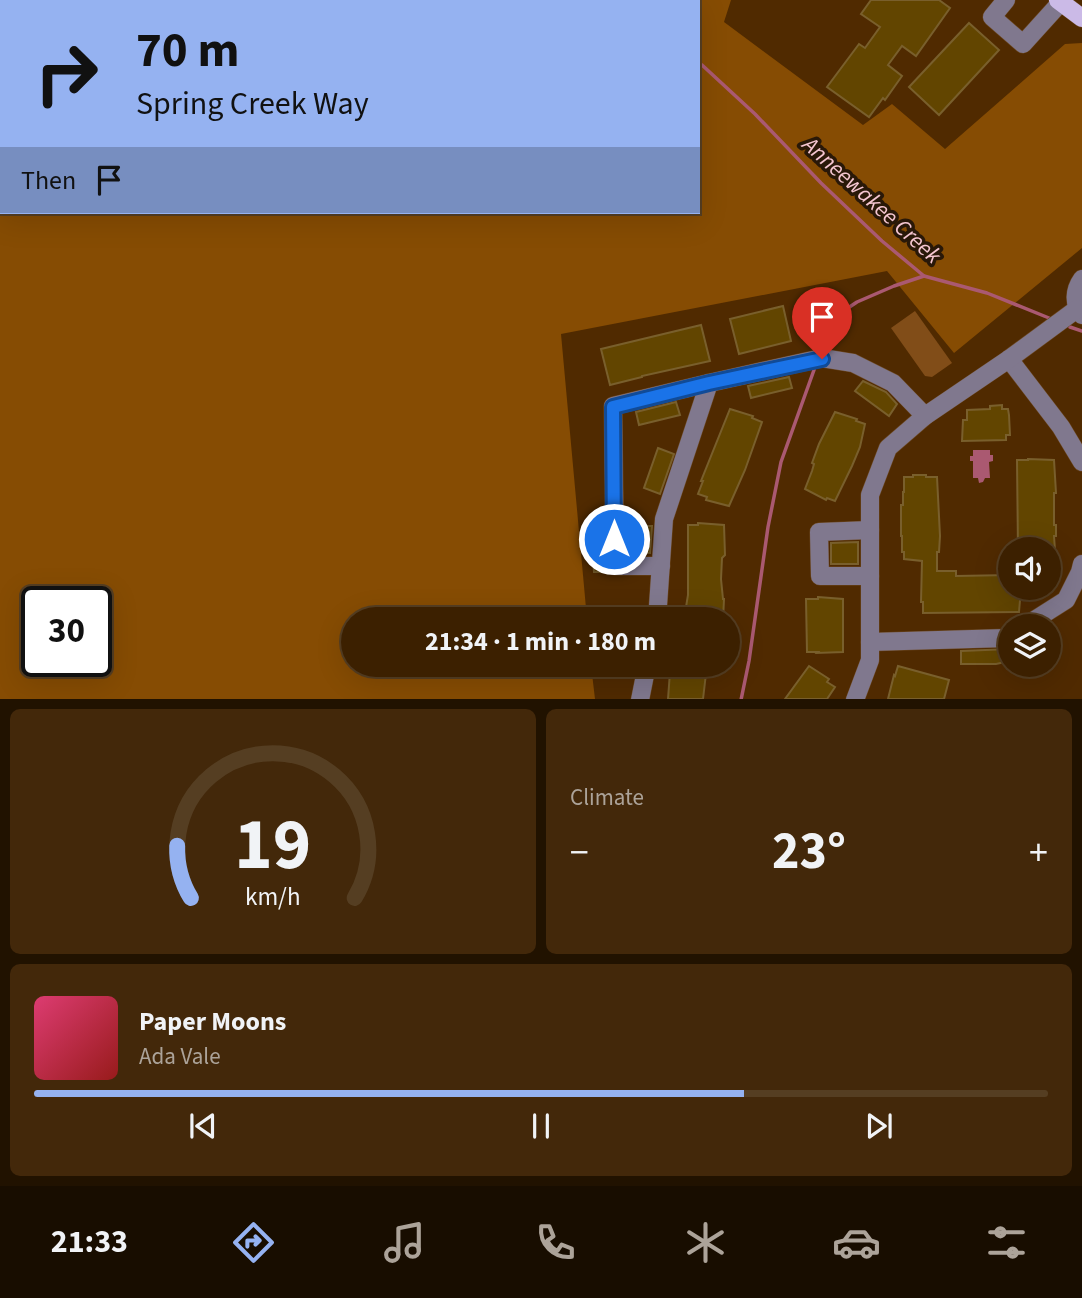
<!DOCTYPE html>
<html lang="en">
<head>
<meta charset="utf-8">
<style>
	body { margin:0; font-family:"Source Sans 3",sans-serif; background:#43280a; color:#f1f3f6; height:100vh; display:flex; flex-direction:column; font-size:26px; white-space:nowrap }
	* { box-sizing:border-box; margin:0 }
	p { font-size:23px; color:#aca399 }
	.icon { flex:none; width:38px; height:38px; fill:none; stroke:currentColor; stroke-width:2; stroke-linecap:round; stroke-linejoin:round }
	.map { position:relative; height:699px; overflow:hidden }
	.drawer { display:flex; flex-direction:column; gap:10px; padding:10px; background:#211200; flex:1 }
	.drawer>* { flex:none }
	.top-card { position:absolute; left:0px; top:0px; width:700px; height:214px; box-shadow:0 7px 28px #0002,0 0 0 2px #553e22; background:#95b2f1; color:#111; overflow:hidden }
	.buttons { position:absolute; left:998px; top:537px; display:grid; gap:14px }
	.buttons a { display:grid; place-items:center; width:63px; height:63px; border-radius:50%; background:#3c2000; box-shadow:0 7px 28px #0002,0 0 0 2px #553e22; font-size:35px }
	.speed { position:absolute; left:21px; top:586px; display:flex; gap:14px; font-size:35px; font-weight:700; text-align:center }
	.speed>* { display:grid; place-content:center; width:91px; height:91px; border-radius:50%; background:#3c2000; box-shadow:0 7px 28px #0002,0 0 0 2px #553e22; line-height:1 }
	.speed .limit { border:4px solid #111; border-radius:10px; background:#fff; color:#111 }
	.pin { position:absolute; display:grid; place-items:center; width:60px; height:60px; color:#fff; margin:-72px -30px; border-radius:50% 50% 50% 0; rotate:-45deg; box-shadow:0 0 7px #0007 }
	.pin .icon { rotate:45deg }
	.me { position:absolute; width:77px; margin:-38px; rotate:0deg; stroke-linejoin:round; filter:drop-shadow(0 0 5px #0008) }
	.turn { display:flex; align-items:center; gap:24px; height:147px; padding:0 21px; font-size:32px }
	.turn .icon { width:91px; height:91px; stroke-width:2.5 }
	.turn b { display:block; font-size:49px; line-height:60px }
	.then { display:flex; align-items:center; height:66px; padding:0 21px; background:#0003; gap:14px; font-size:26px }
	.big { font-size:52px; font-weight:700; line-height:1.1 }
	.drawer .tile { flex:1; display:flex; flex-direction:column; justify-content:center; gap:10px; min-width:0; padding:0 24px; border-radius:10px; background:#43280a }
	.drawer .dial { align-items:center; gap:0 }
	.dial svg { height:182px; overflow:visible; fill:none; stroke:#553e22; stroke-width:7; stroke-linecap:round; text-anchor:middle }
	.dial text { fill:#f1f3f6; stroke:none }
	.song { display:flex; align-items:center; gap:21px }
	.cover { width:84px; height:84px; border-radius:10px; background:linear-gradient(135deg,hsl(340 70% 55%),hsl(0 70% 35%)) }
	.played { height:7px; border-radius:4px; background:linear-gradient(90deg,#95b2f1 70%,#553e22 70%) }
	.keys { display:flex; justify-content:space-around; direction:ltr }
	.heat { display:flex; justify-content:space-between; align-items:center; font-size:38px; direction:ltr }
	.drawer .tiles { flex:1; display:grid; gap:10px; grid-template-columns:1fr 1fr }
	.tile:last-child { grid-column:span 2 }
	.trip { position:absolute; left:341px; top:607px; width:399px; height:70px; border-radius:35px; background:#3c2000; box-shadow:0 7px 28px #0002,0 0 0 2px #553e22; font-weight:700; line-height:70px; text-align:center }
	.tabs { display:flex; height:112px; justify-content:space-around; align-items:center; background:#180d00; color:#aca399 }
	.tabs .icon { width:49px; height:49px }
	.tabs .active { color:#95b2f1 }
	.tabs b { font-size:32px; color:#f1f3f6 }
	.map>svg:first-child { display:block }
	.green { fill:#814d18 }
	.forest { fill:#864c03; fill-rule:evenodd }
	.water { fill:#aa5971 }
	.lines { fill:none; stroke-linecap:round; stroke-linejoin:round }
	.stream { stroke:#aa5971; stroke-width:3.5 }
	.building { fill:#624500; stroke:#795f2c; stroke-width:2 }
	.minor-casing { stroke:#6c4923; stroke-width:19 }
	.major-casing { stroke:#6c4923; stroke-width:19 }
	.minor { stroke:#80788e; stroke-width:18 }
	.major { stroke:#cbbae7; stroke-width:18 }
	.route-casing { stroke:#114b97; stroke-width:18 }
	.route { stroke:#1a73e8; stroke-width:12 }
	.labels { text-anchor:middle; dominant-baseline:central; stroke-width:7; stroke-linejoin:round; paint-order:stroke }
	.water-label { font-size:23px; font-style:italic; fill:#f5c6d1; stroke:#291808 }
</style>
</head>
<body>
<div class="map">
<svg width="1082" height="700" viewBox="0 0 1082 700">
	<rect width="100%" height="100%" fill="#502a00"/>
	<polygon class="green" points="915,311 952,363 932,377 925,376 891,328"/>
	<path class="forest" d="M 0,0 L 731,0 L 724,22 L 863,125 L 892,104 L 945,149 L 1065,44 L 1082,43 L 1082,248 L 954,353 L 887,271 L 561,334 L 587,619 L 354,620 L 354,665 L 591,665 L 595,699 L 0,699 ZM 2,2 L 698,2 L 698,212 L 2,212 ZM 37,602 L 96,602 L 96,662 L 37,662 Z"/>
	<polygon class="water" points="973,450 990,450 990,455 993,455 993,461 989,462 990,478 985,478 983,482 979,483 978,478 973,478 973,461 970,461 970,456 973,456"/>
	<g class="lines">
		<g class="stream">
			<polyline points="587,0 589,2"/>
			<polyline points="698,64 702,65 755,114 821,183 882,241 924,276 987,293 1049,318"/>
			<polyline points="1070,327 1082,331"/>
			<polyline points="822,349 833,318 857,302 894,286 924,276"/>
			<polyline points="741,700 749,661 768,527 781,462 814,370"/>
		</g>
	</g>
	<g class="building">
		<polygon points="871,0 939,0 950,8 916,56 902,46 888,65 902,76 885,100 883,98 869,117 827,87 859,44 865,48 880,27 861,14"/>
		<polygon points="969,23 999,50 939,115 909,87"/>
		<polygon points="783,306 791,341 739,354 730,319"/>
		<polygon points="701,325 710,361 642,376 642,377 610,385 601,349"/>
		<polygon points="789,377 792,388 751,398 748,386"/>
		<polygon points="863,381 886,392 897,404 889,416 855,391"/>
		<polygon points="676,402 680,415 639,425 636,412"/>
		<polygon points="1002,405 1002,409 1008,409 1009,415 1010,435 1006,435 1006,440 962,441 963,420 967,420 967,410 990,409 990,406"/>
		<polygon points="730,409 753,416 752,418 762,422 745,470 729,506 706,500 707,497 698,494 703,481 701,481"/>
		<polygon points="835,412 857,419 856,421 865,424 860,447 852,466 835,501 827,498 826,500 805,489 812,471 814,464 812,463 819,444"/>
		<polygon points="658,448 674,454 660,494 644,488"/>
		<polygon points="1028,459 1054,460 1056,493 1054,493 1054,525 1056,525 1056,536 1054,536 1055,550 1018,550 1017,460 1028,460"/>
		<polygon points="913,475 926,475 926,477 937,477 940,536 939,552 937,552 937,571 956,571 956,576 1010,575 1010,588 1021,588 1019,612 923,613 923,602 921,602 922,561 904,559 904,552 902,552 902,536 901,536 901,505 903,505 903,492 904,492 904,477 913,477"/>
		<polygon points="698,523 724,525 725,555 722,558 721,579 723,599 724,599 723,620 686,620 685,613 688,595 688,525 698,525"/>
		<polygon points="639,526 652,526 650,553 639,552"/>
		<polygon points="858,542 858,564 831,564 831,543"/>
		<polygon points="592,543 603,543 604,566 606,572 594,572"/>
		<polygon points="818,597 843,599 843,652 817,653 818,652 807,652 806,599 818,599"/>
		<polygon points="1010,649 1010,661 996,664 961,664 961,651"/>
		<polygon points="673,665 707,665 703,699 668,699 670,672 671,669 673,669"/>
		<polygon points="809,666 829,679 827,682 835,687 827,699 785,699"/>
		<polygon points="898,666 949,680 944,699 888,699 894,675 895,676"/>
	</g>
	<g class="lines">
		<g class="minor-casing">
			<g id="minor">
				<polyline points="1006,0 992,17 1023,44 1061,2"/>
				<path d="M 1082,279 C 1074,290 1073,304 1082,315"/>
				<polyline points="1009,359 1061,427 1082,462"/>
				<polyline points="870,530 819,532 820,576 870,576"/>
				<polyline points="661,566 615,566 613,406 709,383"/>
				<polyline points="657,620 664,519 709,383 822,358 853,363 893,383 925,416"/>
				<polyline points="1025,626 1066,600 1080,572 1082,564"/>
				<polyline points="870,642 1007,638 1010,636"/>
				<polyline points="640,700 647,665"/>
				<polyline points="855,700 870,660 870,495 888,448 925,416 1009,359 1077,309"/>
			</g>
		</g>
		<g class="major-casing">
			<polyline id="major" points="1058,0 1082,18"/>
		</g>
		<use href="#minor" class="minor"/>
		<use href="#major" class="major"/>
	</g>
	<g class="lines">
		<g class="route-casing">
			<polyline id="route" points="614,539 613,407 709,383 822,359"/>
		</g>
		<use href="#route" class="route"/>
	</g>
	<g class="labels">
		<g class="water-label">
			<text transform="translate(872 200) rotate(42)">Anneewakee Creek</text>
		</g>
	</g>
</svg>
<div class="buttons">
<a><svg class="icon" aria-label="sound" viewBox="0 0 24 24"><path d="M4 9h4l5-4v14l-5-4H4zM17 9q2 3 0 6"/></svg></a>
<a><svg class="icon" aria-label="layers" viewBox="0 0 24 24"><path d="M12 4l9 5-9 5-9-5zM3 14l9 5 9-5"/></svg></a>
</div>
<div class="speed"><div class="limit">30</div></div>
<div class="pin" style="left:822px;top:359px;background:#d93025"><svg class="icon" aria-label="arrive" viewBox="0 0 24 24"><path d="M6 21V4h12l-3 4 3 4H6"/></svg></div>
<svg class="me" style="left:614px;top:539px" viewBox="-20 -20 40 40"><circle r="17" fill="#1a73e8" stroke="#fff" stroke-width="3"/><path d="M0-11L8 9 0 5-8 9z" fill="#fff"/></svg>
<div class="trip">21:34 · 1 min · 180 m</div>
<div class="top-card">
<div class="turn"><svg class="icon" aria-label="right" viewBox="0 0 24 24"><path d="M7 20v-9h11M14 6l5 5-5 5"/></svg><div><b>70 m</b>Spring Creek Way</div></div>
<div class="then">Then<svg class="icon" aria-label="arrive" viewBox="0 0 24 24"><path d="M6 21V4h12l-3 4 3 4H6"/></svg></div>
</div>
</div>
<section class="drawer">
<div class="tiles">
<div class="tile dial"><svg viewBox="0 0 100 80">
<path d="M14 69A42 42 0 1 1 86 69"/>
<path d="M14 69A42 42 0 0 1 8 46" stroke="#95b2f1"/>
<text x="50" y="56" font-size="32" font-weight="700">19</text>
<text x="50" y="72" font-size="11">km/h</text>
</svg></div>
<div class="tile"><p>Climate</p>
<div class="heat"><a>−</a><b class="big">23°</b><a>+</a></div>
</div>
<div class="tile">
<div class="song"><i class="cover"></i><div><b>Paper Moons</b><p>Ada Vale</p></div></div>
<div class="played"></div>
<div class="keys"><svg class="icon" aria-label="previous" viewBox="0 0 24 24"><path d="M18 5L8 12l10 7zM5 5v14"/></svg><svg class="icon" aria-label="pause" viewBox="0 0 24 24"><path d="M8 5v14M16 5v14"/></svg><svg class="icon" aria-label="next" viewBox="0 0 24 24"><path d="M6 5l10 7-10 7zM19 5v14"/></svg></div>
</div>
</div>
</section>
<nav class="tabs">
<b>21:33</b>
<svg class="icon active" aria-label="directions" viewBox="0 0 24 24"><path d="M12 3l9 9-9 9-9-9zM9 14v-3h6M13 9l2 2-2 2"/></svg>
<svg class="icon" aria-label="music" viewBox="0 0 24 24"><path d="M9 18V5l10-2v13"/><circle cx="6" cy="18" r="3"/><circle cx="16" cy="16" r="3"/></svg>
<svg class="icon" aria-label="phone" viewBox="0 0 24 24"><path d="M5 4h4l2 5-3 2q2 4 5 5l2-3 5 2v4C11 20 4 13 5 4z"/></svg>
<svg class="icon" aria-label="climate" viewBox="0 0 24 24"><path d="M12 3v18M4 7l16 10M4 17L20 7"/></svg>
<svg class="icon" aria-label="car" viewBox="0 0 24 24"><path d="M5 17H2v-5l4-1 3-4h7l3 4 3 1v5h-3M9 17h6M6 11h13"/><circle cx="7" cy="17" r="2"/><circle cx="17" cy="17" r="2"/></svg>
<svg class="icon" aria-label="filters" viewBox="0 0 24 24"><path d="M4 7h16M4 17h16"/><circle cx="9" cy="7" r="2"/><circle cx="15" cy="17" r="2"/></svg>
</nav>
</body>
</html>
